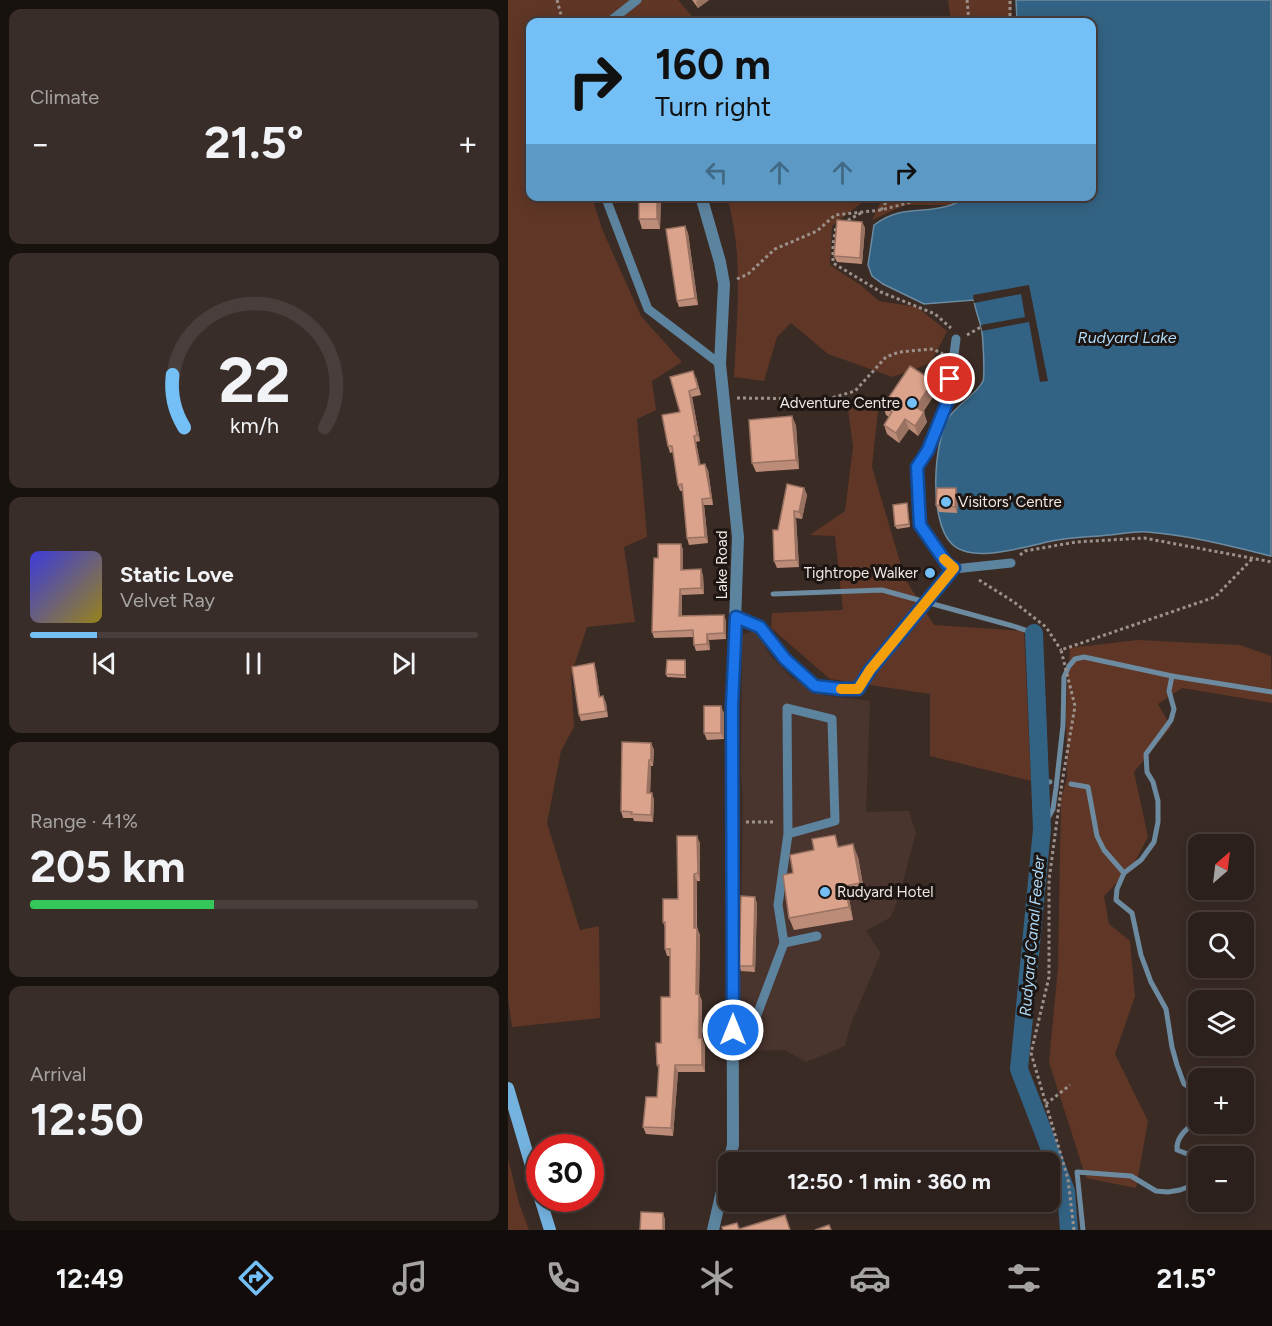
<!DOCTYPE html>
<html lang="en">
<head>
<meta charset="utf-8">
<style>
	body { margin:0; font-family:Figtree,sans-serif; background:#382d29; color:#f1f3f6; height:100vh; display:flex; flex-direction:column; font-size:22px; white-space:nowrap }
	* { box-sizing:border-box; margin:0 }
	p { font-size:20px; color:#a6a3a3 }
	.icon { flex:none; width:33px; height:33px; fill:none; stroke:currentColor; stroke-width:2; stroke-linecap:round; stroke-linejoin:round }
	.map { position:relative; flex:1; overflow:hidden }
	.panel { display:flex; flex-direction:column; gap:9px; padding:9px; background:#18120f; width:508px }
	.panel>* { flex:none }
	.top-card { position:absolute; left:18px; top:18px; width:570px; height:183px; border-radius:12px; box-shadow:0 3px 15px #0003,0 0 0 2px #483e3b; background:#74c0f6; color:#111; overflow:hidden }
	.needle { width:39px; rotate:28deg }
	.tools { position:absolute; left:680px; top:834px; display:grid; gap:12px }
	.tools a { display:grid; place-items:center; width:66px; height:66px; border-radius:12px; background:#2c201c; box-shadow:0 3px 15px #0003,0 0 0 2px #483e3b; font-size:30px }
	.speed { position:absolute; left:18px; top:1134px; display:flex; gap:12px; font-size:30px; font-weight:700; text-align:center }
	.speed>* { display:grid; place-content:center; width:78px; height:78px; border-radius:50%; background:#2c201c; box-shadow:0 3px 15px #0003,0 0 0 2px #483e3b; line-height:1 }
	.speed .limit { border:9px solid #d22; background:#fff; color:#111 }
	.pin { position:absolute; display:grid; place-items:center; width:51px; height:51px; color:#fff; margin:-26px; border:3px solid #fff; border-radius:50%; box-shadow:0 2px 6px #0007 }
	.me { position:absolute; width:66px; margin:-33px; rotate:0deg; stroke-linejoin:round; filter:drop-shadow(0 0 4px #0008) }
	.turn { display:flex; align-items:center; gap:21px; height:126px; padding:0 30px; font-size:27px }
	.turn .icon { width:78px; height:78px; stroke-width:2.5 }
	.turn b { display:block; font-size:42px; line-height:51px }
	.lanes { display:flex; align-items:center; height:57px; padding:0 30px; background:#0003; justify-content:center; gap:30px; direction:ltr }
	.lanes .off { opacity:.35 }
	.big { font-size:45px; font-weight:700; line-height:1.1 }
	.panel .widget { flex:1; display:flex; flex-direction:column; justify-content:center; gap:9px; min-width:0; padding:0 21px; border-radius:12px; background:#382d29 }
	.panel .dial { align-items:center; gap:0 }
	.dial svg { height:156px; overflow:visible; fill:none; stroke:#483e3b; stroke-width:7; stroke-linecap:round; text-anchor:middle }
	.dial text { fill:#f1f3f6; stroke:none }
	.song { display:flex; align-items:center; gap:18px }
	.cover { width:72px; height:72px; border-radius:9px; background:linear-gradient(135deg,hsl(240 70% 55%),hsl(50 70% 35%)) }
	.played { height:6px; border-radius:3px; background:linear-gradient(90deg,#74c0f6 15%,#483e3b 15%) }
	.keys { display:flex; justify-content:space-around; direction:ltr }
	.heat { display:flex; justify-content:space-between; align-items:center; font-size:33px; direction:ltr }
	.charge { height:9px; border-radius:4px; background:linear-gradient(90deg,#34c759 41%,#483e3b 0) }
	.trip { position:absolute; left:210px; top:1152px; width:342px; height:60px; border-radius:12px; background:#2c201c; box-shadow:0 3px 15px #0003,0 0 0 2px #483e3b; font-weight:700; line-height:60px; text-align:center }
	.tabs { display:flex; height:96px; justify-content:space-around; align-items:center; background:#120d0b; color:#a6a3a3 }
	.tabs .icon { width:42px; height:42px }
	.tabs .on { color:#74c0f6 }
	.tabs b { font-size:27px; color:#f1f3f6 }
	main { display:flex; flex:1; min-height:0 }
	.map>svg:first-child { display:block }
	.built { fill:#4a352e }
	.green { fill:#603726 }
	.water { fill:#336384; stroke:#6c8ba0; stroke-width:1.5 }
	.pier { fill:#3a2b25 }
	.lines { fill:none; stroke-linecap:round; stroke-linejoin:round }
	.stream { stroke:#6c8ba0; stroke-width:5 }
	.canal { stroke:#336384; stroke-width:18 }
	.path { stroke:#9d918c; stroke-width:3; stroke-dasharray:3 3; stroke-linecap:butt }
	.lane { stroke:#5d849f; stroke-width:9 }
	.street { stroke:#5d849f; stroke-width:12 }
	.secondary { stroke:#74b3e0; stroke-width:12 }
	.wall { fill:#bc8c78 }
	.shaded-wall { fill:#997262 }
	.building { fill:#dba38c; stroke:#997262; stroke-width:1.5 }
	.route-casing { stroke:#114b97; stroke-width:15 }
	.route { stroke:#1a73e8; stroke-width:10 }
	.slow { stroke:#f59e0b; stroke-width:10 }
	.poi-dot { fill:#74c0f6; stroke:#1c1512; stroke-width:2 }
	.labels { text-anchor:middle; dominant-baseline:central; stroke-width:6; stroke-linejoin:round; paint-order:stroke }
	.poi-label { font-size:15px; fill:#f1e7e3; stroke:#1c1512; text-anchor:end }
	.street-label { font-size:15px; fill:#f1e7e3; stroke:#1c1512 }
	.water-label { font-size:16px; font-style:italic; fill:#afdaf9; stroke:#1c1512 }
</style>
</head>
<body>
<main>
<section class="panel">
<div class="widget"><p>Climate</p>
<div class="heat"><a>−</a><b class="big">21.5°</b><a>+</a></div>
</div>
<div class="widget dial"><svg viewBox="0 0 100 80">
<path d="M14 69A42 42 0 1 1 86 69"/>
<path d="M14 69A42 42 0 0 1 8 42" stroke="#74c0f6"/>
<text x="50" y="56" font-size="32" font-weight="700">22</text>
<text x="50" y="72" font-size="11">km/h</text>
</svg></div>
<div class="widget">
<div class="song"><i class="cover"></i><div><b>Static Love</b><p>Velvet Ray</p></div></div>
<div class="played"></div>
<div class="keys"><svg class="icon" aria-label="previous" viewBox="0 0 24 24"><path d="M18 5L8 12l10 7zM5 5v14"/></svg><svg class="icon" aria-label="pause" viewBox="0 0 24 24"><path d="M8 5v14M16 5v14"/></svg><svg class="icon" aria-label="next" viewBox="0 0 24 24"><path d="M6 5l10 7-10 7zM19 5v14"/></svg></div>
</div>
<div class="widget"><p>Range · 41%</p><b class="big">205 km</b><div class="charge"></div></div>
<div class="widget"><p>Arrival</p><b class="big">12:50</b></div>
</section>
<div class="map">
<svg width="764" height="1230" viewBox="0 0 764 1230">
	<rect width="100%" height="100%" fill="#3a2b25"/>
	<polygon class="built" points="246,631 253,637 261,654 283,677 315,695 362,701 358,812 401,811 408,833 391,896 383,917 358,931 373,953 342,1026 337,1046 298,1062 277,1050 238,1051 231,1036 235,797 233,776 234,635"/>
	<g class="green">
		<polygon points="0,0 170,0 187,20 302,19 309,22 22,22 22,196 84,197 94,229 133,316 174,362 144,381 148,410 129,419 139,537 116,547 127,622 79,627 63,675 66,727 53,751 39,823 72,930 91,926 92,1018 4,1027 0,998"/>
		<polygon points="440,0 504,0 503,22 443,22"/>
		<path d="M 219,197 L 361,197 L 324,226 L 322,265 L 354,286 L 371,301 L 409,307 L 439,331 L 423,363 L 385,377 L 320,354 L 283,323 L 269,337 L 256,381 L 226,377 C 229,316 236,255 219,197 Z"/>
		<polygon points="375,197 459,197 445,205 397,205 364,220"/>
		<polygon points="371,401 364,467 397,579 426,625 516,631 523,781 422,756 422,694 322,679 263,628 264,613 335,610 327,536 302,535 337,511 345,447 340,408"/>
		<polygon points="629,640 732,645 763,656 764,703 674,688 650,704 663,727 626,772 640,837 624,867 596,896 601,924 622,941 627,996 607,1054 640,1121 628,1188 578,1178 541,1062 550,968 553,799 559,778 558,707 562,648"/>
		<polygon points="0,1158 11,1203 21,1230 0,1230"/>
	</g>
	<path class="water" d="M 508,0 L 763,0 L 763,556 C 722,546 681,535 639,532 C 627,531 614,534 602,535 C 583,537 563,537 544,541 C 518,546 463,565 443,543 C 421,520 425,443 441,417 C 450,404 469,394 475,381 C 477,376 475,333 473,327 C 471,318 467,310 466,300 L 416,304 L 375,284 L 364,276 L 360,265 L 366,225 C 394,204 414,215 443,205 C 449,203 455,199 461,197 L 584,196 L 584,22 L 509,22 Z"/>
	<polygon class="pier" points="521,285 540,381 532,382 521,322 474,331 473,325 517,317 513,294 466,303 465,295"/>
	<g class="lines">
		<g class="stream">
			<polyline points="265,594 374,590 505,626 526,633"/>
			<polyline points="664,676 661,691 666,709 663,720 638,754 639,772 645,782 650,801 650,822 646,842 633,860 616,873 609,889 608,900 624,913 633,955 643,982 658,1009 664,1047 669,1065 676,1084 690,1093"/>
			<polyline points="532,780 542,782"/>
			<polyline points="563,784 580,787 589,836 596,850 616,873"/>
			<polyline points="534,829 545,809 548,788 555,725 556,677 561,666 567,659 576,657 664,676 764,692"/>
			<path d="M 690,1121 C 680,1127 668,1137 669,1150 L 690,1158"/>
			<polyline points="575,1230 569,1172 623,1176 648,1191 660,1192 672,1190 690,1183"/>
		</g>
		<polyline class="canal" points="526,633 534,829 511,1069 558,1191 561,1230"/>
		<g class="path">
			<polyline points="49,0 55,22"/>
			<polyline points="459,0 461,22"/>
			<polyline points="502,22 502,0"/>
			<polyline points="373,210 382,196"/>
			<polyline points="353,213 328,227 325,244 325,263 373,292 427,314 443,328"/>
			<polyline points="229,279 240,274 267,249 309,231 327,215 373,210 426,196"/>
			<polyline points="459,335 473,327"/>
			<polyline points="229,398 320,399 347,391 378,357 391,352 425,349 435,354"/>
			<polyline points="512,555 517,551 568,542 636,538 764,562"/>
			<polyline points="471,580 506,602 538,627 553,650"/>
			<polyline points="238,822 268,822"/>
			<polyline points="538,1104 562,1085"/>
			<polyline points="566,1230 560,1179 523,1053 541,977 541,880 554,783 567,706 553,650 707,597 746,557"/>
		</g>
		<g class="lane">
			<polyline points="101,22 129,0"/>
			<polyline points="97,196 140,309 212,364"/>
			<polyline points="448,339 440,400 420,450 409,467 412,525 439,564 446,569 503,563"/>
			<polyline points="228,617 252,627 277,659 307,686 333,689 350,689 362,670 446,569"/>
			<polyline points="280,834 327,821 324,719 279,708 280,834 270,905 276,943 309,936"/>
			<polyline points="225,1053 238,1044 276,943"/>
		</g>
		<g class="street">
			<polyline points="193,196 212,262 216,284 212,364 230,537 224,706 225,1145 221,1162"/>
			<polyline points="205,1230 220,1165"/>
		</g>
		<g class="secondary">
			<polyline points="0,1088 32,1196"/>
			<polyline points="32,1198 42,1230"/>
		</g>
	</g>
	<g class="wall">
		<polygon points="184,0 201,0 190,8"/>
		<polygon points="153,196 152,229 134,229 131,219"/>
		<polygon points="354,222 357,228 354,264 329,262 326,256"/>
		<polygon points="177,226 180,233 190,305 171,307 169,301"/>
		<polygon points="188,377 193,395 184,397 192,441 188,442 192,465 200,470 205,505 196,505 200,543 181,545 179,538 175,491 172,491 170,485 165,452 162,453 160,446 172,412"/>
		<polygon points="429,391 415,412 419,422 410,436 401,429 391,443 379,434 376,425 381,417 378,415 375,406"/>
		<polygon points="284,416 288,426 291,469 248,472 244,463"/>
		<polygon points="296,488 299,495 294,519 288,518 291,567 269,568 266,561 270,530"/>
		<polygon points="450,495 449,513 431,512 428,505"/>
		<polygon points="399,503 402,527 389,529 387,526"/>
		<polygon points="173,544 175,550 175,570 195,575 196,594 174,595 174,616 218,621 218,639 201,640 202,650 188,651 186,645 185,637 146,638 144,632 150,558"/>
		<polygon points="177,660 178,664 178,678 159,677 158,674"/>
		<polygon points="88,670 92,697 95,696 98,703 100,717 73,721 71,715"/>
		<polygon points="216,713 216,739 199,740 196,733"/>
		<polygon points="143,743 146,750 145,766 143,766 142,793 144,793 146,800 145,822 126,821 125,818 115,818 113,811"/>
		<polygon points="192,843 192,881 189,881 189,928 192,935 191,994 194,1001 194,1038 197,1046 197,1072 170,1072 165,1136 138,1134 135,1127 149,1097 151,1071 149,1065 162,997 162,956 159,956 157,949 157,928 155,922 170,899"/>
		<polygon points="332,847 350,857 357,896 341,898 345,920 286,930 281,918"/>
		<polygon points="249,903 247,972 233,971 231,966"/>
	</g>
	<g class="shaded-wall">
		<polygon points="190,0 201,0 190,8 188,2"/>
		<polygon points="149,196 153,196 152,229 149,219"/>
		<polygon points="354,222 357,228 354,264 352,258"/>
		<polygon points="177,226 180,233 190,305 187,298"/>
		<polygon points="425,381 429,391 411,417 408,407"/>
		<polygon points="181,391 184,397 192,441 189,435"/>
		<polygon points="416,412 419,422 410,436 407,426"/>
		<polygon points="284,416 288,426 291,469 288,460"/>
		<polygon points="397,419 401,429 391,443 388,433"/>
		<polygon points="186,436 188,442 194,471 191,465"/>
		<polygon points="197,464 200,470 205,505 203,498"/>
		<polygon points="296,488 299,495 294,519 291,512"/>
		<polygon points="448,488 450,495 449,513 447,507"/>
		<polygon points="194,499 196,505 200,543 197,537"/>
		<polygon points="286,511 288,518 291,567 288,560"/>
		<polygon points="173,544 175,550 175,576 173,570"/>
		<polygon points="193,569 195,575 196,594 193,588"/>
		<polygon points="172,589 174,595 174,622 171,616"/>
		<polygon points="216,615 218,621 218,639 216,633"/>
		<polygon points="199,634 201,640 202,650 199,644"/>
		<polygon points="177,660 178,664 178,678 177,675"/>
		<polygon points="86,663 88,670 93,703 91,697"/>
		<polygon points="95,696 98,703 100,717 98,711"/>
		<polygon points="213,706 216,713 216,739 213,733"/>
		<polygon points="143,743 146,750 145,766 143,760"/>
		<polygon points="141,760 143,766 142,799 139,793"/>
		<polygon points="144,793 146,800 145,822 143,815"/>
		<polygon points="189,836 192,843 192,881 190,873"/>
		<polygon points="345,844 350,857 357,896 352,883"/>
		<polygon points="186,874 189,881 188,935 186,928"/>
		<polygon points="337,886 341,898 345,920 341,907"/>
		<polygon points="247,897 249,903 247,972 245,966"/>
		<polygon points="189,928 192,935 191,994 194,1001 194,1046 191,1038 188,994"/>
		<polygon points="194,1038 197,1046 197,1072 194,1065"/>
		<polygon points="167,1065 170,1072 165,1136 163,1128"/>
		<polygon points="155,1213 157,1219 157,1230 155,1230"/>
	</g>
	<g class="building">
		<rect x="131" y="196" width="18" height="23"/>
		<polygon points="329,220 354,222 352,258 326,256"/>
		<polygon points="177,226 187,298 169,301 158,229"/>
		<polygon points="402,366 425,381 408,407 416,412 407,426 397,419 388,433 376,425 384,412 375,406"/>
		<polygon points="185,371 190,388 181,391 189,435 186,436 191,465 197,464 203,498 194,499 197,537 179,538 174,484 170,485 164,446 160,446 154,415 172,412 162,377"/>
		<polygon points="284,416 288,460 244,463 241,420"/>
		<polygon points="279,484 296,488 291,512 286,511 288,560 266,561 265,530 270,530"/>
		<polygon points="429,488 448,488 447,507 428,505"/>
		<polygon points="399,503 401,524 387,526 385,505"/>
		<polygon points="150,544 173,544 173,570 193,569 193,588 172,589 171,616 216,615 216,633 199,634 199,644 186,645 185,630 144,632 146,558 150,558"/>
		<polygon points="159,660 177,660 177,675 158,674"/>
		<polygon points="86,663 91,697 95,696 98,711 71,715 64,667"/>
		<rect x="196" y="706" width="17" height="27"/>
		<polygon points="114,742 143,743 143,760 141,760 139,793 144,793 143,815 123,814 124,812 113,811"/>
		<polygon points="327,835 330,847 345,844 352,883 337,886 341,907 281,918 275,875 285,873 282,855 306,850 304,839"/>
		<polygon points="169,836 189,836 190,873 186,874 186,928 189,928 188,994 191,994 191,1038 194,1038 194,1065 167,1065 163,1128 135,1127 138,1097 149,1097 151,1065 149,1065 148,1043 153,1043 153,997 162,997 162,949 157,949 157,922 155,922 155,899 170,899"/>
		<polygon points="233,896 247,897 245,966 231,966"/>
		<polygon points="133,1212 155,1213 155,1230 132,1230"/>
		<polygon points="277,1215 282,1230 215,1230 214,1227 229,1223 231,1229"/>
		<polygon points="321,1225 323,1230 307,1230"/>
	</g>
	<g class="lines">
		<g class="route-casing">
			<polyline id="route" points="225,1030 224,706 228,617 252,627 277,659 307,686 333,689 350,689 362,670 446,568 439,564 412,525 409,467 420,450 440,400 442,379"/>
		</g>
		<use href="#route" class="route"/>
		<polyline class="slow" points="333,689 350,689 362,670 446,568 436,559"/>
	</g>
	<g class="poi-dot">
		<circle cx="404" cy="403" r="6"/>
		<circle cx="438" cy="502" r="6"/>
		<circle cx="422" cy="573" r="6"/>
		<circle cx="317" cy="892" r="6"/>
	</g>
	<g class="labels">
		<g class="poi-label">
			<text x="392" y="403">Adventure Centre</text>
			<text x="450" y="502" text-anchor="start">Visitors' Centre</text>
			<text x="410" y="573">Tightrope Walker</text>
			<text x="329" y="892" text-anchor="start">Rudyard Hotel</text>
		</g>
		<g class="street-label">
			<text transform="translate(214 565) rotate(-90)">Lake Road</text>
		</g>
		<g class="water-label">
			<text x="619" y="337">Rudyard Lake</text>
			<text transform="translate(524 936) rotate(-85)">Rudyard Canal Feeder</text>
		</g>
	</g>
</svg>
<div class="tools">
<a><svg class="needle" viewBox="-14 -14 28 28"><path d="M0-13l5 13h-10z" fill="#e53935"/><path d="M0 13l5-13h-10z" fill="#a6a3a3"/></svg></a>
<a><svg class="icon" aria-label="search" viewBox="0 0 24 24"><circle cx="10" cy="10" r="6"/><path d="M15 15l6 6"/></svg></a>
<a><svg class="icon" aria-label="layers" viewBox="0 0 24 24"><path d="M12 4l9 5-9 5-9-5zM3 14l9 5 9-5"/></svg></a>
<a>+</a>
<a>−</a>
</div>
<div class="speed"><div class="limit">30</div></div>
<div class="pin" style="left:442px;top:379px;background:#d93025"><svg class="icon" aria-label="arrive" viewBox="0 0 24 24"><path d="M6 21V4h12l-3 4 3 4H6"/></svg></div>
<svg class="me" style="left:225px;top:1030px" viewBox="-20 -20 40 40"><circle r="17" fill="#1a73e8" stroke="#fff" stroke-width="3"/><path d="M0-11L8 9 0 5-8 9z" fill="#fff"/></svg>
<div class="trip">12:50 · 1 min · 360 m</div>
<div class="top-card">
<div class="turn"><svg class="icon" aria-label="right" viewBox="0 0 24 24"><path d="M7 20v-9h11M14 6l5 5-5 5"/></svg><div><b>160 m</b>Turn right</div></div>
<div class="lanes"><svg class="icon off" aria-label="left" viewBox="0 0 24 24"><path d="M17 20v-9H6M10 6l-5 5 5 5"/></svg><svg class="icon off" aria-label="ahead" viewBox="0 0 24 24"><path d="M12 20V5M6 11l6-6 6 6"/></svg><svg class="icon off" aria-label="ahead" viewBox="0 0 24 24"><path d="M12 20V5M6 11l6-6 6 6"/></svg><svg class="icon" aria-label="right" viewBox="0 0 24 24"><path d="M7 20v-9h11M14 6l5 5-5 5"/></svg></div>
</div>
</div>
</main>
<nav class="tabs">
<b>12:49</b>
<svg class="icon on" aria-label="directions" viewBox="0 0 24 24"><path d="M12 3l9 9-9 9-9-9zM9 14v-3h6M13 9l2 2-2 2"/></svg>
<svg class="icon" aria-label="music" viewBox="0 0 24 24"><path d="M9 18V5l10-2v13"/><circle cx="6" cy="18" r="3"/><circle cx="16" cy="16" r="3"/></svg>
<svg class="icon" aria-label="phone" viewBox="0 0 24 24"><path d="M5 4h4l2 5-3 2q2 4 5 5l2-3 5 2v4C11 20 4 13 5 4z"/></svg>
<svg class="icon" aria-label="climate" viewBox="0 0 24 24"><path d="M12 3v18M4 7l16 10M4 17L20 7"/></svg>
<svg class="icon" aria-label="car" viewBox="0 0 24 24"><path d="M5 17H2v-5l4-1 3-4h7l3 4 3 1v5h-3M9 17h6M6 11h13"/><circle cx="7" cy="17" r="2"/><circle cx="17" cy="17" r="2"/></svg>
<svg class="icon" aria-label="filters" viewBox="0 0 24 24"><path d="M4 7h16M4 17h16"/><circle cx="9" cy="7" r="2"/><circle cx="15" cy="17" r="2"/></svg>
<b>21.5°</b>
</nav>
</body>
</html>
